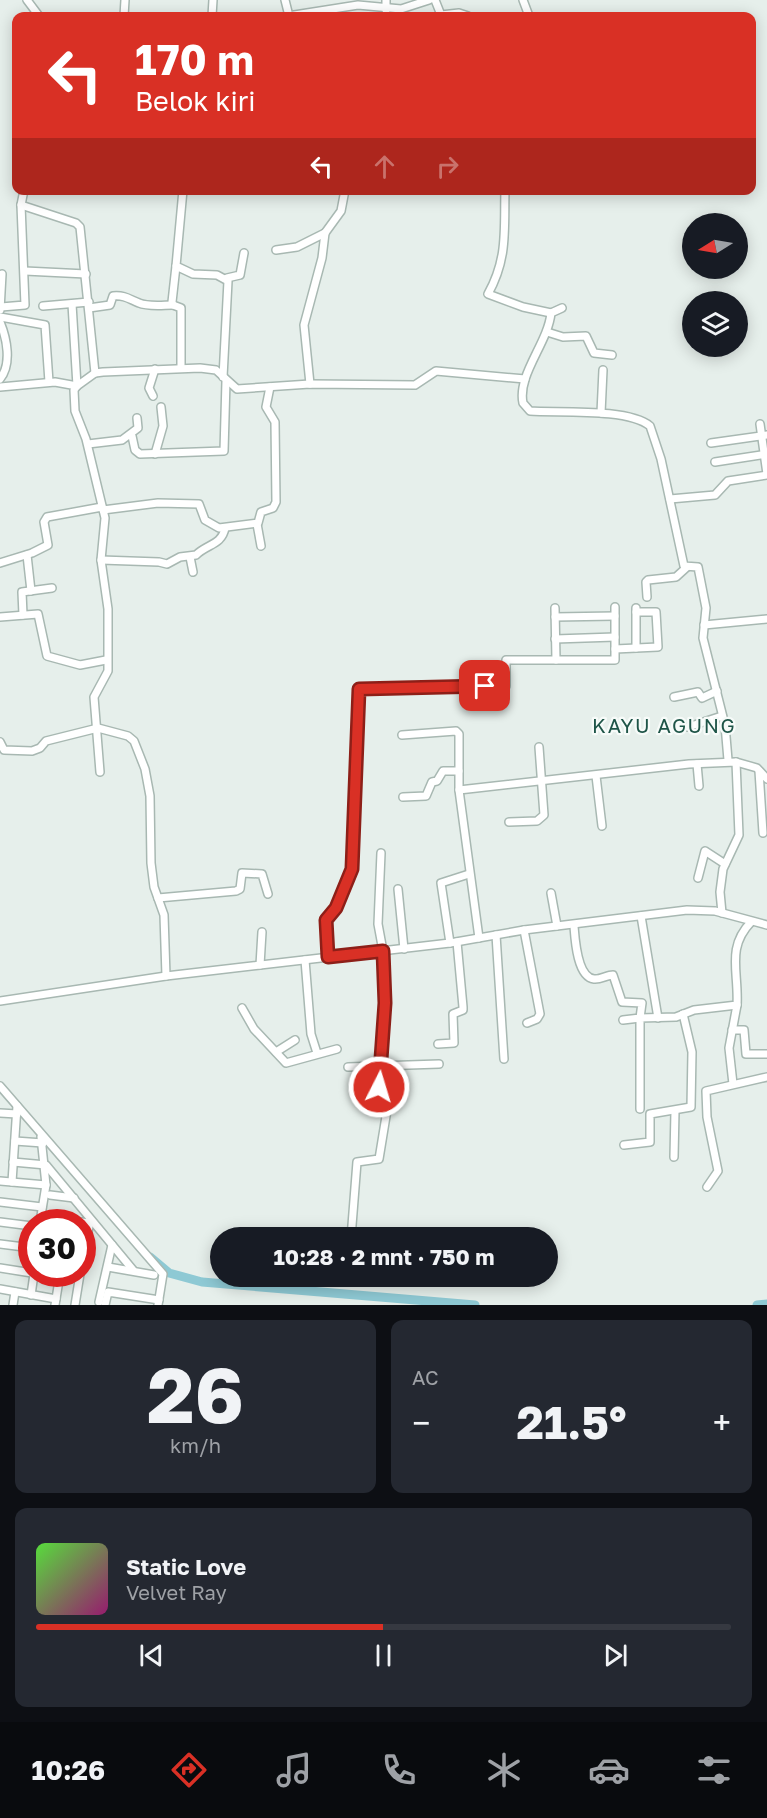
<!DOCTYPE html>
<html lang="id">
<head>
<meta charset="utf-8">
<style>
	body { margin:0; font-family:"Golos Text",sans-serif; background:#242831; color:#f1f3f6; height:100vh; display:flex; flex-direction:column; font-size:22px; white-space:nowrap }
	* { box-sizing:border-box; margin:0 }
	p { font-size:20px; color:#9ea1a6 }
	.icon { flex:none; width:33px; height:33px; fill:none; stroke:currentColor; stroke-width:2; stroke-linecap:round; stroke-linejoin:round }
	.map { position:relative; height:1305px; overflow:hidden }
	.side { display:flex; flex-direction:column; gap:15px; padding:15px; background:#0d0f14; flex:1 }
	.side>* { flex:none }
	.top-card { position:absolute; left:12px; top:12px; width:744px; height:183px; border-radius:12px; box-shadow:0 3px 15px #0003; background:#d93025; color:#fff; overflow:hidden }
	.needle { width:39px; rotate:259deg }
	.buttons { position:absolute; left:682px; top:213px; display:grid; gap:12px }
	.buttons a { display:grid; place-items:center; width:66px; height:66px; border-radius:50%; background:#171b24; box-shadow:0 3px 15px #0003; font-size:30px }
	.speed { position:absolute; left:18px; top:1209px; display:flex; gap:12px; font-size:30px; font-weight:700; text-align:center }
	.speed>* { display:grid; place-content:center; width:78px; height:78px; border-radius:50%; background:#171b24; box-shadow:0 3px 15px #0003; line-height:1 }
	.speed .limit { border:9px solid #d22; background:#fff; color:#111 }
	.pin { position:absolute; display:grid; place-items:center; width:51px; height:51px; color:#fff; margin:-26px; border-radius:12px; box-shadow:0 3px 9px #0006 }
	.me { position:absolute; width:66px; margin:-33px; rotate:5deg; stroke-linejoin:round; filter:drop-shadow(0 0 4px #0008) }
	.turn { display:flex; align-items:center; gap:21px; height:126px; padding:0 24px; font-size:27px }
	.turn .icon { width:78px; height:78px; stroke-width:2.5 }
	.turn b { display:block; font-size:42px; line-height:51px }
	.lanes { display:flex; align-items:center; height:57px; padding:0 24px; background:#0003; justify-content:center; gap:30px; direction:ltr }
	.lanes .off { opacity:.35 }
	.big { font-size:45px; font-weight:700; line-height:1.1 }
	.side .tile { flex:1; display:flex; flex-direction:column; justify-content:center; gap:9px; min-width:0; padding:0 21px; border-radius:12px; background:#242831 }
	.side .dial { align-items:center; gap:0 }
	.dial b { font-size:78px; line-height:1 }
	.song { display:flex; align-items:center; gap:18px }
	.cover { width:72px; height:72px; border-radius:9px; background:linear-gradient(135deg,hsl(110 70% 55%),hsl(320 70% 35%)) }
	.played { height:6px; border-radius:3px; background:linear-gradient(90deg,#d93025 50%,#363941 50%) }
	.keys { display:flex; justify-content:space-around; direction:ltr }
	.heat { display:flex; justify-content:space-between; align-items:center; font-size:33px; direction:ltr }
	.side .tiles { flex:1; display:grid; gap:15px; grid-template-columns:1fr 1fr }
	.tile:last-child { grid-column:span 2 }
	.trip { position:absolute; left:210px; top:1227px; width:348px; height:60px; border-radius:30px; background:#171b24; box-shadow:0 3px 15px #0003; font-weight:700; line-height:60px; text-align:center }
	.tabs { display:flex; height:96px; justify-content:space-around; align-items:center; background:#090b0e; color:#9ea1a6 }
	.tabs .icon { width:42px; height:42px }
	.tabs .current { color:#d93025 }
	.tabs b { font-size:27px; color:#f1f3f6 }
	.map>svg:first-child { display:block }
	.lines { fill:none; stroke-linecap:round; stroke-linejoin:round }
	.river { stroke:#8ec9d4; stroke-width:9 }
	.minor-casing { stroke:#a8b8b2; stroke-width:10 }
	.minor { stroke:#fff; stroke-width:7 }
	.route-casing { stroke:#8d1f18; stroke-width:15 }
	.route { stroke:#d93025; stroke-width:10 }
	.labels { text-anchor:middle; dominant-baseline:central; stroke-width:4.5; stroke-linejoin:round; paint-order:stroke }
	.quarter-label { font-size:20px; letter-spacing:1.5px; fill:#1f5548; stroke:#f7fbf9 }
</style>
</head>
<body>
<div class="map">
<svg width="767" height="1305" viewBox="0 0 767 1305">
	<rect width="100%" height="100%" fill="#e6efeb"/>
	<g class="lines">
		<g class="river">
			<polyline points="150,1257 169,1273 202,1282 475,1305"/>
			<polyline points="757,1305 767,1304"/>
		</g>
		<g class="minor-casing">
			<g id="minor">
				<polyline points="27,0 39,16"/>
				<polyline points="285,0 289,16"/>
				<polyline points="386,0 386,10"/>
				<polyline points="435,0 441,15 459,13 468,16"/>
				<polyline points="523,0 529,16"/>
				<polyline points="124,16 125,0"/>
				<polyline points="212,16 213,0"/>
				<polyline points="288,16 358,5 401,9 429,0"/>
				<polyline points="24,190 21,205 76,223 80,227 95,373"/>
				<polyline points="183,190 176,266 193,274 217,275 228,281 223,377"/>
				<path d="M 505,190 C 504,230 508,258 488,294 L 523,307 L 551,313"/>
				<polyline points="276,250 297,247 325,233"/>
				<polyline points="176,266 172,302 173,305 181,308 181,368"/>
				<polyline points="25,271 86,274"/>
				<polyline points="227,278 240,275 244,253"/>
				<polyline points="72,304 77,386 74,390 75,411 86,439 105,518 101,560 108,609 108,671 94,697 100,772"/>
				<polyline points="43,306 89,302"/>
				<polyline points="1,307 25,305 21,205"/>
				<path d="M 89,308 L 110,305 L 113,296 C 125,295 129,299 139,303 C 148,307 163,305 173,305"/>
				<path d="M 562,308 L 551,313 C 548,343 517,375 523,403 L 530,411 C 559,413 628,408 650,426 L 661,459 L 684,566 L 698,567 L 706,608 L 703,638 L 725,725 L 728,760"/>
				<polyline points="0,310 2,274"/>
				<polyline points="0,317 45,325 49,382"/>
				<path d="M 0,322 C 7,339 12,364 0,379"/>
				<polyline points="547,332 563,337 586,336 594,353 612,355"/>
				<polyline points="310,384 304,325 322,258 325,233 341,211 345,190"/>
				<polyline points="0,387 55,382 77,386 95,373 103,372 200,368 216,370 237,389 310,384 415,385 436,371 525,379"/>
				<polyline points="153,396 149,388 155,369"/>
				<polyline points="601,413 603,370"/>
				<polyline points="760,424 767,474"/>
				<polyline points="132,436 135,450 140,454 224,451 226,381"/>
				<polyline points="711,443 767,435"/>
				<polyline points="88,444 122,440 138,428 137,418"/>
				<polyline points="155,454 163,426 161,407"/>
				<polyline points="715,462 767,454"/>
				<polyline points="670,499 715,495 728,481 767,475"/>
				<polyline points="103,510 158,503 199,504 205,520 219,528 258,523 261,512 273,508 276,502 275,422 266,407 270,387"/>
				<polyline points="257,524 261,546"/>
				<polyline points="27,555 31,591"/>
				<polyline points="190,557 193,572"/>
				<path d="M 101,560 L 159,562 L 167,564 L 180,557 L 196,555 C 207,544 222,545 225,528"/>
				<polyline points="0,563 32,553 48,545 44,522 47,517 102,507"/>
				<polyline points="647,597 646,582 648,580 676,577 687,567"/>
				<polyline points="555,608 556,660"/>
				<polyline points="636,608 636,648"/>
				<polyline points="23,615 22,592 52,588"/>
				<polyline points="0,617 38,614 47,656 80,665 106,660"/>
				<polyline points="555,617 615,616"/>
				<polyline points="704,625 767,619"/>
				<polyline points="555,639 615,637"/>
				<polyline points="615,649 658,647 656,612 636,612"/>
				<polyline points="674,697 698,692 702,698 717,691"/>
				<polyline points="688,727 722,716"/>
				<polyline points="402,735 456,731 459,734 459,790 479,938"/>
				<polyline points="0,742 4,750 32,751 40,748 46,741 98,728 128,736 134,741 145,769 150,796 151,863 154,887 164,915 166,976"/>
				<polyline points="736,762 757,768 767,779"/>
				<polyline points="697,764 699,786"/>
				<polyline points="759,771 763,833"/>
				<polyline points="596,776 602,826"/>
				<polyline points="459,790 689,764 736,762 739,835 723,869 720,892 722,913"/>
				<polyline points="403,797 426,796 432,782 437,781 443,771 459,771"/>
				<polyline points="509,822 537,821 544,815 539,747"/>
				<polyline points="698,878 705,851 725,864"/>
				<polyline points="398,889 404,949"/>
				<polyline points="551,893 557,926"/>
				<polyline points="158,898 236,891 240,889 242,873 262,874 268,894"/>
				<polyline points="641,916 658,1018"/>
				<path d="M 574,926 C 575,939 577,977 594,979 C 600,980 607,975 613,975 L 622,1002 L 642,1003 L 640,1018 L 623,1020"/>
				<polyline points="524,930 540,1014 537,1019 527,1023"/>
				<polyline points="496,935 504,1059"/>
				<polyline points="450,943 441,883 469,874"/>
				<polyline points="328,957 326,920 336,908 353,869 359,689 506,686 506,660 615,660 615,607"/>
				<polyline points="305,960 311,1034 317,1053"/>
				<polyline points="260,965 262,932"/>
				<polyline points="0,1001 166,976 450,943 524,930 687,910 715,911 767,925"/>
				<polyline points="242,1008 254,1029 286,1063 337,1049"/>
				<polyline points="732,1030 744,1030 746,1054 767,1054"/>
				<polyline points="438,1044 454,1043 453,1014 463,1010 463,1007 457,942"/>
				<polyline points="276,1052 295,1040"/>
				<polyline points="348,1067 439,1064"/>
				<polyline points="733,1084 729,1048 737,1005"/>
				<polyline points="0,1086 163,1274 158,1305"/>
				<path d="M 640,1109 L 640,1018 L 676,1017 L 694,1010 L 737,1005 C 739,972 726,948 751,922"/>
				<polyline points="0,1113 17,1114"/>
				<polyline points="15,1141 43,1143"/>
				<polyline points="624,1145 650,1142 650,1114 691,1107 692,1052 683,1014"/>
				<polyline points="674,1157 675,1111"/>
				<polyline points="13,1162 46,1165 133,1270"/>
				<polyline points="0,1181 46,1185"/>
				<polyline points="12,1182 17,1106"/>
				<polyline points="707,1187 718,1171 707,1117 706,1091 767,1077"/>
				<polyline points="50,1195 74,1198"/>
				<polyline points="0,1202 42,1207"/>
				<polyline points="47,1218 90,1223"/>
				<polyline points="0,1222 32,1226"/>
				<polyline points="40,1222 46,1185 41,1137"/>
				<polyline points="351,1238 357,1162 379,1159 389,1098 379,1095 378,1091 385,1003 383,951 378,924 381,853"/>
				<polyline points="0,1244 32,1248"/>
				<polyline points="82,1263 90,1221"/>
				<polyline points="108,1267 154,1275"/>
				<polyline points="0,1268 32,1273"/>
				<polyline points="0,1289 56,1299"/>
				<polyline points="31,1295 34,1274"/>
				<polyline points="99,1302 112,1245"/>
				<polyline points="13,1305 15,1292"/>
				<polyline points="55,1305 60,1274"/>
				<polyline points="75,1305 80,1274"/>
				<polyline points="105,1305 108,1292 159,1300"/>
			</g>
		</g>
		<use href="#minor" class="minor"/>
	</g>
	<g class="lines">
		<g class="route-casing">
			<polyline id="route" points="379,1087 385,1003 383,951 328,957 326,920 336,908 352,869 359,689 485,686"/>
		</g>
		<use href="#route" class="route"/>
	</g>
	<g class="labels">
		<g class="quarter-label">
			<text x="664" y="725">KAYU AGUNG</text>
		</g>
	</g>
</svg>
<div class="buttons">
<a><svg class="needle" viewBox="-14 -14 28 28"><path d="M0-13l5 13h-10z" fill="#e53935"/><path d="M0 13l5-13h-10z" fill="#9ea1a6"/></svg></a>
<a><svg class="icon" aria-label="layers" viewBox="0 0 24 24"><path d="M12 4l9 5-9 5-9-5zM3 14l9 5 9-5"/></svg></a>
</div>
<div class="speed"><div class="limit">30</div></div>
<div class="pin" style="left:485px;top:686px;background:#d93025"><svg class="icon" aria-label="arrive" viewBox="0 0 24 24"><path d="M6 21V4h12l-3 4 3 4H6"/></svg></div>
<svg class="me" style="left:379px;top:1087px" viewBox="-20 -20 40 40"><circle r="17" fill="#d93025" stroke="#fff" stroke-width="3"/><path d="M0-11L8 9 0 5-8 9z" fill="#fff"/></svg>
<div class="trip">10:28 · 2 mnt · 750 m</div>
<div class="top-card">
<div class="turn"><svg class="icon" aria-label="left" viewBox="0 0 24 24"><path d="M17 20v-9H6M10 6l-5 5 5 5"/></svg><div><b>170 m</b>Belok kiri</div></div>
<div class="lanes"><svg class="icon" aria-label="left" viewBox="0 0 24 24"><path d="M17 20v-9H6M10 6l-5 5 5 5"/></svg><svg class="icon off" aria-label="ahead" viewBox="0 0 24 24"><path d="M12 20V5M6 11l6-6 6 6"/></svg><svg class="icon off" aria-label="right" viewBox="0 0 24 24"><path d="M7 20v-9h11M14 6l5 5-5 5"/></svg></div>
</div>
</div>
<section class="side">
<div class="tiles">
<div class="tile dial"><b>26</b><p>km/h</p></div>
<div class="tile"><p>AC</p>
<div class="heat"><a>−</a><b class="big">21.5°</b><a>+</a></div>
</div>
<div class="tile">
<div class="song"><i class="cover"></i><div><b>Static Love</b><p>Velvet Ray</p></div></div>
<div class="played"></div>
<div class="keys"><svg class="icon" aria-label="previous" viewBox="0 0 24 24"><path d="M18 5L8 12l10 7zM5 5v14"/></svg><svg class="icon" aria-label="pause" viewBox="0 0 24 24"><path d="M8 5v14M16 5v14"/></svg><svg class="icon" aria-label="next" viewBox="0 0 24 24"><path d="M6 5l10 7-10 7zM19 5v14"/></svg></div>
</div>
</div>
</section>
<nav class="tabs">
<b>10:26</b>
<svg class="icon current" aria-label="directions" viewBox="0 0 24 24"><path d="M12 3l9 9-9 9-9-9zM9 14v-3h6M13 9l2 2-2 2"/></svg>
<svg class="icon" aria-label="music" viewBox="0 0 24 24"><path d="M9 18V5l10-2v13"/><circle cx="6" cy="18" r="3"/><circle cx="16" cy="16" r="3"/></svg>
<svg class="icon" aria-label="phone" viewBox="0 0 24 24"><path d="M5 4h4l2 5-3 2q2 4 5 5l2-3 5 2v4C11 20 4 13 5 4z"/></svg>
<svg class="icon" aria-label="climate" viewBox="0 0 24 24"><path d="M12 3v18M4 7l16 10M4 17L20 7"/></svg>
<svg class="icon" aria-label="car" viewBox="0 0 24 24"><path d="M5 17H2v-5l4-1 3-4h7l3 4 3 1v5h-3M9 17h6M6 11h13"/><circle cx="7" cy="17" r="2"/><circle cx="17" cy="17" r="2"/></svg>
<svg class="icon" aria-label="filters" viewBox="0 0 24 24"><path d="M4 7h16M4 17h16"/><circle cx="9" cy="7" r="2"/><circle cx="15" cy="17" r="2"/></svg>
</nav>
</body>
</html>
